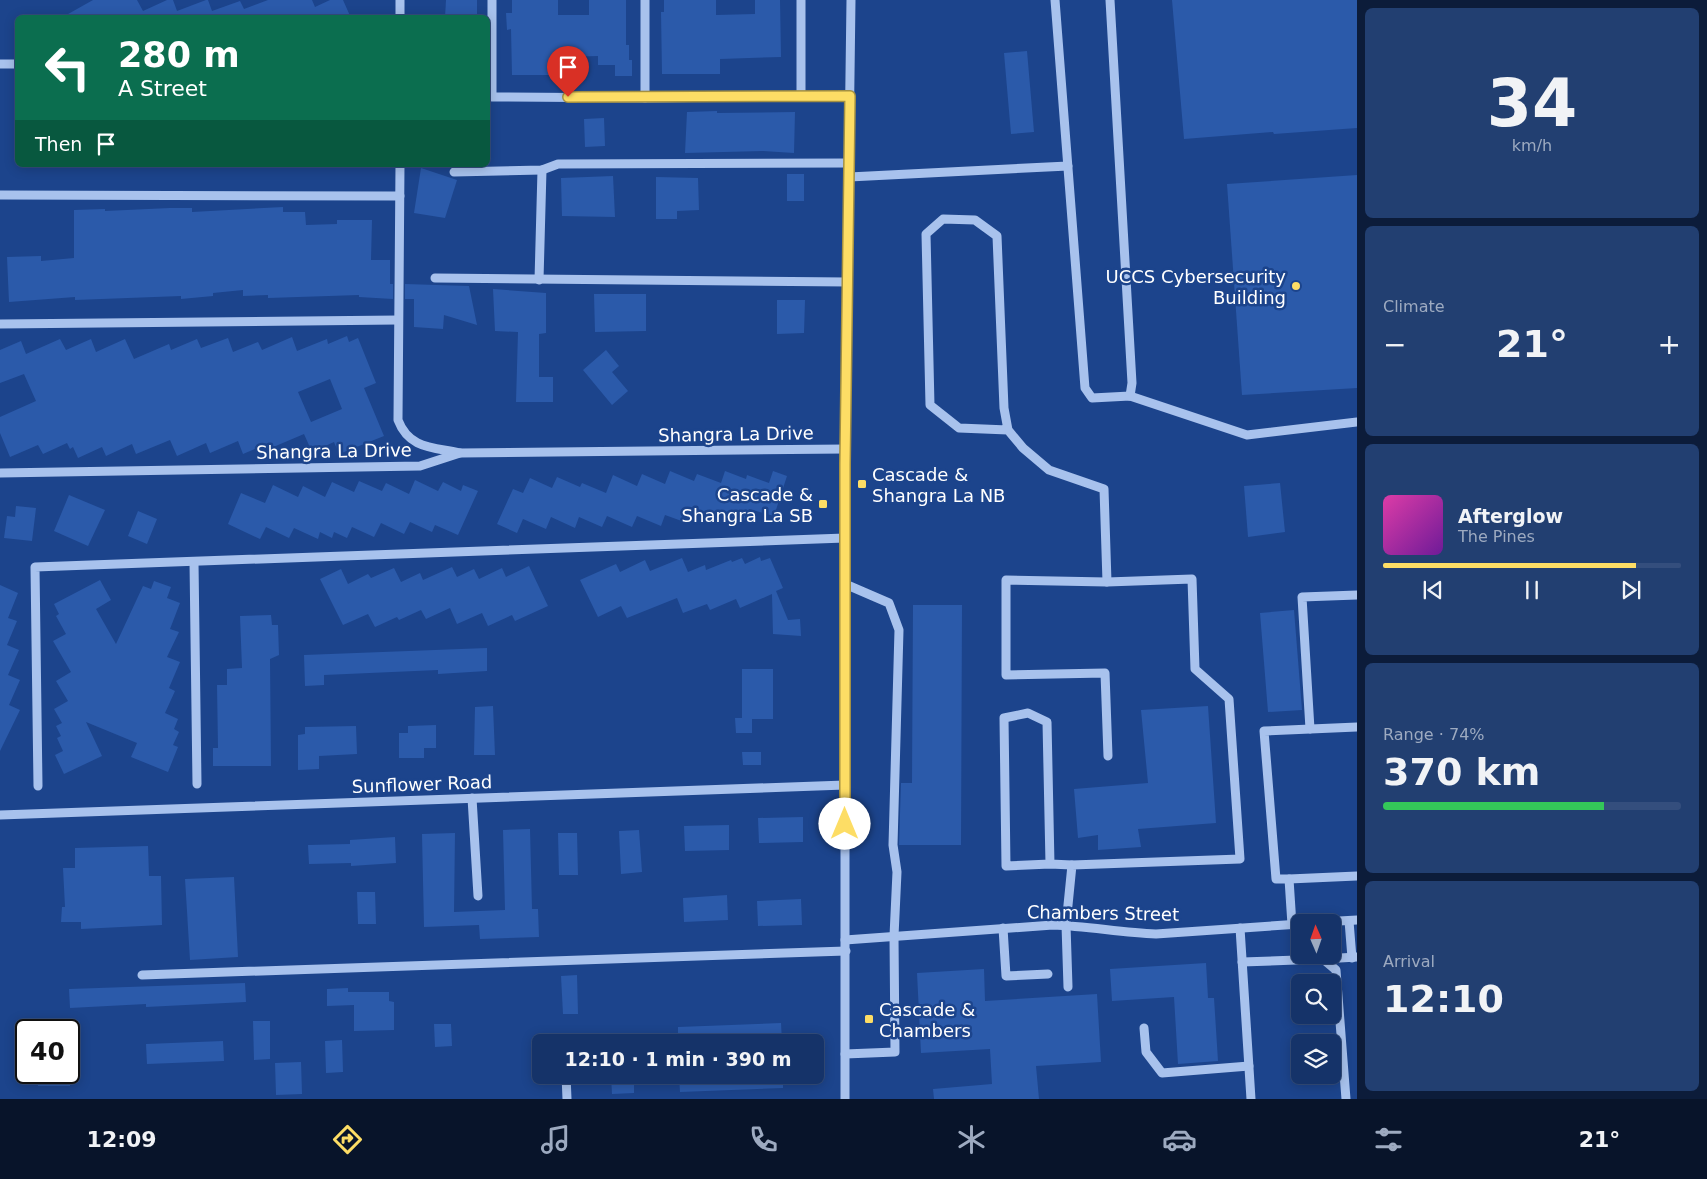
<!DOCTYPE html>
<html lang="en">
<head>
<meta charset="utf-8">
<style>
	body { margin:0; font-family:"DejaVu Sans",sans-serif; background:#223f71; color:#f1f3f6; height:100vh; display:flex; flex-direction:column; font-size:19px; white-space:nowrap }
	* { box-sizing:border-box; margin:0 }
	p { font-size:16px; color:#9daac0 }
	.icon { flex:none; width:28px; height:28px; fill:none; stroke:currentColor; stroke-width:2; stroke-linecap:round; stroke-linejoin:round }
	.map { position:relative; flex:1; overflow:hidden }
	.details { display:flex; flex-direction:column; gap:8px; padding:8px; background:#0c1c3a; width:350px }
	.details>* { flex:none }
	.top-card { position:absolute; left:15px; top:15px; width:475px; height:152px; border-radius:8px; box-shadow:0 2px 12px #0003,0 0 0 1px #344e7d; background:#0b6e4f; color:#fff; overflow:hidden }
	.needle { width:32px; rotate:358deg }
	.buttons { position:absolute; left:1291px; top:914px; display:grid; gap:10px }
	.buttons a { display:grid; place-items:center; width:50px; height:50px; border-radius:8px; background:#153369; box-shadow:0 2px 12px #0003,0 0 0 1px #344e7d; font-size:25px }
	.speed { position:absolute; left:15px; top:1019px; display:flex; gap:10px; font-size:25px; font-weight:700; text-align:center }
	.speed>* { display:grid; place-content:center; width:65px; height:65px; border-radius:50%; background:#153369; box-shadow:0 2px 12px #0003,0 0 0 1px #344e7d; line-height:1 }
	.speed .limit { border:2px solid #111; border-radius:8px; background:#fff; color:#111 }
	.pin { position:absolute; display:grid; place-items:center; width:42px; height:42px; color:#fff; margin:-51px -21px; border-radius:50% 50% 50% 0; rotate:-45deg; box-shadow:0 0 5px #0007 }
	.pin .icon { rotate:45deg }
	.me { position:absolute; width:55px; margin:-28px; rotate:0deg; stroke-linejoin:round; filter:drop-shadow(0 0 4px #0008) }
	.turn { display:flex; align-items:center; gap:18px; height:105px; padding:0 20px; font-size:22px }
	.turn .icon { width:65px; height:65px; stroke-width:2.5 }
	.turn b { display:block; font-size:35px; line-height:42px }
	.then { display:flex; align-items:center; height:48px; padding:0 20px; background:#0003; gap:10px; font-size:19px }
	.big { font-size:38px; font-weight:700; line-height:1.1 }
	.details .card { flex:1; display:flex; flex-direction:column; justify-content:center; gap:8px; min-width:0; padding:0 18px; border-radius:8px; background:#223f71 }
	.details .dial { align-items:center; gap:0 }
	.dial b { font-size:65px; line-height:1 }
	.song { display:flex; align-items:center; gap:15px }
	.cover { width:60px; height:60px; border-radius:8px; background:linear-gradient(135deg,hsl(320 70% 55%),hsl(280 70% 35%)) }
	.played { height:5px; border-radius:2px; background:linear-gradient(90deg,#fddd65 85%,#344e7d 85%) }
	.keys { display:flex; justify-content:space-around; direction:ltr }
	.heat { display:flex; justify-content:space-between; align-items:center; font-size:28px; direction:ltr }
	.charge { height:8px; border-radius:4px; background:linear-gradient(90deg,#34c759 74%,#344e7d 0) }
	.trip { position:absolute; left:532px; top:1034px; width:292px; height:50px; border-radius:8px; background:#153369; box-shadow:0 2px 12px #0003,0 0 0 1px #344e7d; font-weight:700; line-height:50px; text-align:center }
	.menu { display:flex; height:80px; justify-content:space-around; align-items:center; background:#08142a; color:#9daac0 }
	.menu .icon { width:35px; height:35px }
	.menu .selected { color:#fddd65 }
	.menu b { font-size:22px; color:#f1f3f6 }
	main { display:flex; flex:1; min-height:0 }
	.map>svg:first-child { display:block }
	.building { fill:#2b5aaa; fill-rule:evenodd }
	.lines { fill:none; stroke-linecap:round; stroke-linejoin:round }
	.minor { stroke:#a8c2ed; stroke-width:9 }
	.route-casing { stroke:#a49042; stroke-width:12 }
	.route { stroke:#fddd65; stroke-width:9 }
	.poi-dot { fill:#fddd65; stroke:#1c448c; stroke-width:2 }
	.labels { text-anchor:middle; dominant-baseline:central; stroke-width:5; stroke-linejoin:round; paint-order:stroke }
	.poi-label { font-size:18px; fill:#fff; stroke:#1c448c; text-anchor:end }
	.street-label { font-size:18px; fill:#fff; stroke:#1c448c }
</style>
</head>
<body>
<main>
<div class="map">
<svg width="1357" height="1099" viewBox="0 0 1357 1099">
	<rect width="100%" height="100%" fill="#1c448c"/>
	<g class="building">
		<polygon points="93,0 137,0 143,11 167,0 173,0 177,11 206,0 208,0 212,11 240,1 244,9 268,0 312,0 315,7 330,0 343,0 351,18 61,18"/>
		<polygon points="446,0 477,0 477,18 445,18"/>
		<polygon points="512,0 558,0 558,15 589,15 589,0 626,0 626,45 629,45 629,60 632,60 632,76 615,76 615,65 598,65 598,56 565,57 565,75 512,75 511,29 507,30 506,13 512,13"/>
		<polygon points="664,0 716,0 716,15 755,14 755,0 780,0 781,57 720,59 720,74 662,74 661,12 664,12"/>
		<polygon points="1172,0 1357,0 1357,128 1274,134 1273,132 1184,139"/>
		<polygon points="1027,51 1034,132 1011,134 1004,53"/>
		<polygon points="717,111 717,113 795,112 794,153 763,151 685,153 687,112"/>
		<polygon points="604,118 605,146 585,147 584,119"/>
		<polygon points="421,168 457,180 445,218 414,213"/>
		<rect x="787" y="174" width="17" height="27"/>
		<polygon points="1357,175 1357,388 1242,395 1227,184"/>
		<polygon points="613,176 615,217 562,216 561,178"/>
		<polygon points="656,177 698,178 699,210 677,211 677,219 656,219"/>
		<polygon points="283,207 283,212 305,212 306,225 337,224 337,220 372,220 371,260 390,260 390,284 393,284 393,299 359,297 359,295 268,298 268,295 243,296 243,290 213,293 213,296 181,299 181,296 75,300 75,297 9,302 7,257 41,256 41,261 74,258 74,210 105,209 105,211 170,208 192,208 192,212"/>
		<polygon points="405,284 469,286 477,325 444,315 443,329 414,327 414,299 405,299"/>
		<polygon points="493,289 546,293 546,333 539,334 539,377 553,377 553,402 516,402 518,332 495,331"/>
		<polygon points="594,294 646,294 646,331 595,332"/>
		<polygon points="777,300 805,300 804,333 777,334"/>
		<path d="M 347,336 L 349,342 L 358,338 L 376,383 L 364,388 L 384,436 L 339,454 L 334,442 L 312,452 L 304,434 L 271,448 L 269,443 L 243,454 L 238,441 L 210,453 L 206,443 L 177,456 L 170,440 L 136,454 L 132,444 L 106,456 L 102,447 L 78,458 L 73,447 L 70,449 L 67,443 L 43,454 L 38,445 L 10,457 L 0,433 L 0,417 L 36,401 L 24,374 L 0,383 L 0,350 L 21,341 L 26,354 L 60,339 L 66,350 L 91,339 L 96,352 L 125,339 L 134,359 L 169,344 L 171,350 L 197,339 L 201,348 L 228,338 L 233,352 L 258,342 L 262,350 L 292,337 L 297,351 L 327,339 L 328,344 ZM 330,379 L 342,409 L 311,422 L 298,392 Z"/>
		<polygon points="606,350 619,366 612,372 628,391 612,405 583,370"/>
		<polygon points="670,471 694,481 697,474 721,483 725,471 746,479 747,475 769,483 773,471 787,476 774,516 749,509 744,521 721,513 718,522 694,512 690,524 665,515 661,526 637,516 632,527 607,516 602,527 579,517 575,528 551,517 546,529 523,519 517,533 497,524 513,489 523,493 530,478 552,488 557,477 580,487 582,483 606,493 613,475 637,486 642,474 665,484"/>
		<polygon points="415,480 438,491 443,482 461,491 463,485 478,491 458,535 435,525 432,532 410,522 404,534 381,523 374,537 352,527 347,538 334,532 332,538 320,532 318,539 294,528 289,538 266,527 260,539 228,524 241,493 265,503 273,485 298,497 303,486 325,497 332,482 354,492 359,481 382,491 386,483 409,494"/>
		<polygon points="1280,483 1285,532 1248,537 1244,486"/>
		<polygon points="69,495 105,510 88,546 54,531"/>
		<polygon points="16,506 36,508 32,541 4,538 7,516 15,517"/>
		<polygon points="138,511 157,519 147,544 128,536"/>
		<polygon points="760,557 761,561 770,558 783,588 776,591 788,620 800,619 801,636 773,634 772,594 740,608 736,599 710,610 707,604 683,613 677,598 627,618 621,606 598,617 580,580 616,564 620,572 645,560 650,571 682,558 688,572 705,565 706,570 731,560 732,562 742,558 745,564"/>
		<polygon points="529,566 548,606 515,621 512,615 488,626 482,613 457,624 450,608 426,619 421,610 399,620 397,617 375,627 368,614 343,625 320,579 341,569 348,584 368,574 371,578 394,568 401,582 420,573 423,580 452,567 457,577 474,569 479,579 502,568 506,577"/>
		<polygon points="100,580 111,600 96,609 116,644 143,586 151,589 154,581 171,587 167,598 180,603 170,629 179,632 167,657 180,662 169,688 175,691 165,713 178,719 174,729 179,732 173,745 178,747 168,772 131,757 137,743 86,722 102,756 64,774 55,755 63,751 57,738 61,736 56,726 62,723 54,709 68,701 56,681 71,672 53,641 66,634 56,616 59,614 54,604"/>
		<polygon points="0,585 18,593 8,618 17,621 7,645 19,650 8,675 20,680 9,705 20,710 0,751"/>
		<polygon points="913,605 962,605 961,845 899,845 901,783 912,783"/>
		<polygon points="1294,610 1302,710 1268,712 1260,613"/>
		<polygon points="271,615 272,625 278,625 279,655 270,659 271,766 213,766 213,748 218,748 217,685 227,685 227,669 242,668 240,616"/>
		<polygon points="487,648 487,671 438,674 438,670 324,675 324,685 305,686 304,655"/>
		<polygon points="742,669 773,669 773,719 752,719 752,733 736,733 735,718 742,718"/>
		<polygon points="493,706 495,755 474,755 475,707"/>
		<polygon points="1208,706 1216,823 1138,829 1141,847 1098,850 1098,835 1078,838 1074,789 1148,783 1141,710"/>
		<polygon points="436,725 436,748 424,748 424,758 399,758 399,733 408,733 408,726"/>
		<polygon points="356,726 357,754 319,756 319,769 298,770 298,735 305,734 305,727"/>
		<polygon points="742,752 761,752 761,765 743,765"/>
		<polygon points="803,817 803,842 759,843 758,818"/>
		<polygon points="729,825 729,850 685,851 684,826"/>
		<polygon points="530,829 532,909 538,909 539,937 480,939 479,925 424,927 422,834 455,833 454,912 505,910 503,830"/>
		<polygon points="639,830 642,872 621,874 619,831"/>
		<polygon points="558,833 577,833 578,875 559,875"/>
		<polygon points="395,837 396,863 351,866 351,863 309,864 308,845 350,844 350,840"/>
		<polygon points="148,846 149,876 161,876 162,925 81,929 81,922 61,922 62,907 65,907 63,868 75,868 75,848"/>
		<polygon points="234,877 238,957 190,960 185,879"/>
		<polygon points="357,892 375,892 376,924 358,924"/>
		<polygon points="727,895 728,920 684,922 683,898"/>
		<polygon points="801,899 802,925 758,926 757,901"/>
		<polygon points="1206,963 1208,998 1214,998 1218,1061 1178,1064 1174,997 1112,1001 1110,969"/>
		<polygon points="984,969 985,1001 1097,994 1101,1062 1036,1066 1039,1099 934,1099 933,1089 992,1084 990,1049 921,1053 917,973"/>
		<polygon points="577,975 578,1014 563,1014 561,976"/>
		<polygon points="245,983 246,1002 146,1007 146,1004 70,1008 69,989"/>
		<polygon points="348,988 348,992 389,992 389,1001 394,1002 394,1030 354,1031 354,1005 327,1006 327,989"/>
		<polygon points="253,1021 270,1021 270,1059 254,1060"/>
		<polygon points="781,1023 782,1042 678,1042 678,1027"/>
		<polygon points="434,1024 451,1024 452,1046 435,1047"/>
		<polygon points="342,1040 343,1072 326,1073 325,1041"/>
		<polygon points="223,1041 224,1061 147,1064 146,1044"/>
		<polygon points="301,1062 302,1094 276,1095 275,1063"/>
		<rect x="38" y="1072" width="32" height="14"/>
		<polygon points="611,1075 634,1075 634,1093 612,1094"/>
		<polygon points="679,1075 783,1075 783,1088 680,1092"/>
	</g>
	<g class="lines">
		<g class="minor">
			<polyline points="492,0 492,97 645,98 850,96"/>
			<polyline points="645,0 645,98"/>
			<polyline points="801,0 801,97"/>
			<polyline points="1055,0 1085,388 1092,398 1130,396 1247,435 1357,422"/>
			<polyline points="1110,0 1132,383 1130,396"/>
			<polyline points="400,18 400,0"/>
			<polyline points="0,64 18,64"/>
			<path d="M 400,165 L 398,420 C 409,449 433,447 460,453"/>
			<polyline points="454,172 542,170 558,164 849,163"/>
			<polyline points="849,177 1068,166"/>
			<polyline points="0,195 400,196"/>
			<polyline points="435,278 848,282"/>
			<polyline points="539,280 542,170"/>
			<polyline points="0,324 398,320"/>
			<polyline points="1008,430 959,428 930,405 926,234 943,219 975,220 997,236 1004,408 1008,430 1023,448 1049,470 1104,489 1107,582"/>
			<polyline points="0,473 420,466 460,453 845,449"/>
			<polyline points="194,562 197,784"/>
			<polyline points="1310,729 1302,597 1357,595"/>
			<polyline points="38,786 35,567 845,538"/>
			<polyline points="472,798 478,896"/>
			<polyline points="0,815 845,785"/>
			<polyline points="1050,864 1006,866 1004,718 1028,713 1047,722 1050,864 1072,865"/>
			<polyline points="1289,879 1357,876"/>
			<polyline points="1349,921 1352,958"/>
			<polyline points="1321,922 1357,920"/>
			<polyline points="1292,925 1289,879 1276,879 1264,731 1357,727"/>
			<polyline points="1003,928 1006,976 1048,974"/>
			<polyline points="1240,928 1251,1099"/>
			<path d="M 845,940 L 1053,925 C 1088,926 1122,933 1156,934 L 1300,924"/>
			<polyline points="1323,959 1357,957"/>
			<polyline points="1242,962 1323,959 1336,970 1346,1099"/>
			<polyline points="142,975 846,951"/>
			<polyline points="1068,987 1066,925 1072,865 1240,859 1229,699 1195,669 1192,579 1107,582 1006,580 1006,675 1105,673 1108,756"/>
			<polyline points="1144,1028 1146,1052 1162,1073 1249,1066"/>
			<polyline points="845,1054 895,1052 894,936 897,872 893,845 899,630 889,603 845,584"/>
			<polyline points="566,1075 567,1099"/>
			<polyline points="845,1099 845,449 851,0"/>
		</g>
	</g>
	<g class="lines">
		<g class="route-casing">
			<polyline id="route" points="568,97 850,96 845,464 845,824"/>
		</g>
		<use href="#route" class="route"/>
	</g>
	<g class="poi-dot">
		<circle cx="1296" cy="286" r="5"/>
		<rect x="857" y="479" width="10" height="10" rx="2.5"/>
		<rect x="818" y="499" width="10" height="10" rx="2.5"/>
		<rect x="864" y="1014" width="10" height="10" rx="2.5"/>
	</g>
	<g class="labels">
		<g class="poi-label">
			<text x="1286" y="276">UCCS Cybersecurity<tspan x="1286" dy="21">Building</tspan></text>
			<text x="872" y="474" text-anchor="start">Cascade &amp;<tspan x="872" dy="21">Shangra La NB</tspan></text>
			<text x="813" y="494">Cascade &amp;<tspan x="813" dy="21">Shangra La SB</tspan></text>
			<text x="879" y="1009" text-anchor="start">Cascade &amp;<tspan x="879" dy="21">Chambers</tspan></text>
		</g>
		<g class="street-label">
			<text transform="translate(736 434) rotate(-1)">Shangra La Drive</text>
			<text transform="translate(334 451) rotate(-1)">Shangra La Drive</text>
			<text transform="translate(422 784) rotate(-2)">Sunflower Road</text>
			<text transform="translate(1103 913) rotate(1)">Chambers Street</text>
		</g>
	</g>
</svg>
<div class="buttons">
<a><svg class="needle" viewBox="-14 -14 28 28"><path d="M0-13l5 13h-10z" fill="#e53935"/><path d="M0 13l5-13h-10z" fill="#9daac0"/></svg></a>
<a><svg class="icon" aria-label="search" viewBox="0 0 24 24"><circle cx="10" cy="10" r="6"/><path d="M15 15l6 6"/></svg></a>
<a><svg class="icon" aria-label="layers" viewBox="0 0 24 24"><path d="M12 4l9 5-9 5-9-5zM3 14l9 5 9-5"/></svg></a>
</div>
<div class="speed"><div class="limit">40</div></div>
<div class="pin" style="left:568px;top:97px;background:#d93025"><svg class="icon" aria-label="arrive" viewBox="0 0 24 24"><path d="M6 21V4h12l-3 4 3 4H6"/></svg></div>
<svg class="me" style="left:845px;top:824px" viewBox="-20 -20 40 40"><circle r="19" fill="#fff"/><path d="M0-13L10 11 0 6-10 11z" fill="#fddd65"/></svg>
<div class="trip">12:10 · 1 min · 390 m</div>
<div class="top-card">
<div class="turn"><svg class="icon" aria-label="left" viewBox="0 0 24 24"><path d="M17 20v-9H6M10 6l-5 5 5 5"/></svg><div><b>280 m</b>A Street</div></div>
<div class="then">Then<svg class="icon" aria-label="arrive" viewBox="0 0 24 24"><path d="M6 21V4h12l-3 4 3 4H6"/></svg></div>
</div>
</div>
<section class="details">
<div class="card dial"><b>34</b><p>km/h</p></div>
<div class="card"><p>Climate</p>
<div class="heat"><a>−</a><b class="big">21°</b><a>+</a></div>
</div>
<div class="card">
<div class="song"><i class="cover"></i><div><b>Afterglow</b><p>The Pines</p></div></div>
<div class="played"></div>
<div class="keys"><svg class="icon" aria-label="previous" viewBox="0 0 24 24"><path d="M18 5L8 12l10 7zM5 5v14"/></svg><svg class="icon" aria-label="pause" viewBox="0 0 24 24"><path d="M8 5v14M16 5v14"/></svg><svg class="icon" aria-label="next" viewBox="0 0 24 24"><path d="M6 5l10 7-10 7zM19 5v14"/></svg></div>
</div>
<div class="card"><p>Range · 74%</p><b class="big">370 km</b><div class="charge"></div></div>
<div class="card"><p>Arrival</p><b class="big">12:10</b></div>
</section>
</main>
<nav class="menu">
<b>12:09</b>
<svg class="icon selected" aria-label="directions" viewBox="0 0 24 24"><path d="M12 3l9 9-9 9-9-9zM9 14v-3h6M13 9l2 2-2 2"/></svg>
<svg class="icon" aria-label="music" viewBox="0 0 24 24"><path d="M9 18V5l10-2v13"/><circle cx="6" cy="18" r="3"/><circle cx="16" cy="16" r="3"/></svg>
<svg class="icon" aria-label="phone" viewBox="0 0 24 24"><path d="M5 4h4l2 5-3 2q2 4 5 5l2-3 5 2v4C11 20 4 13 5 4z"/></svg>
<svg class="icon" aria-label="climate" viewBox="0 0 24 24"><path d="M12 3v18M4 7l16 10M4 17L20 7"/></svg>
<svg class="icon" aria-label="car" viewBox="0 0 24 24"><path d="M5 17H2v-5l4-1 3-4h7l3 4 3 1v5h-3M9 17h6M6 11h13"/><circle cx="7" cy="17" r="2"/><circle cx="17" cy="17" r="2"/></svg>
<svg class="icon" aria-label="filters" viewBox="0 0 24 24"><path d="M4 7h16M4 17h16"/><circle cx="9" cy="7" r="2"/><circle cx="15" cy="17" r="2"/></svg>
<b>21°</b>
</nav>
</body>
</html>
